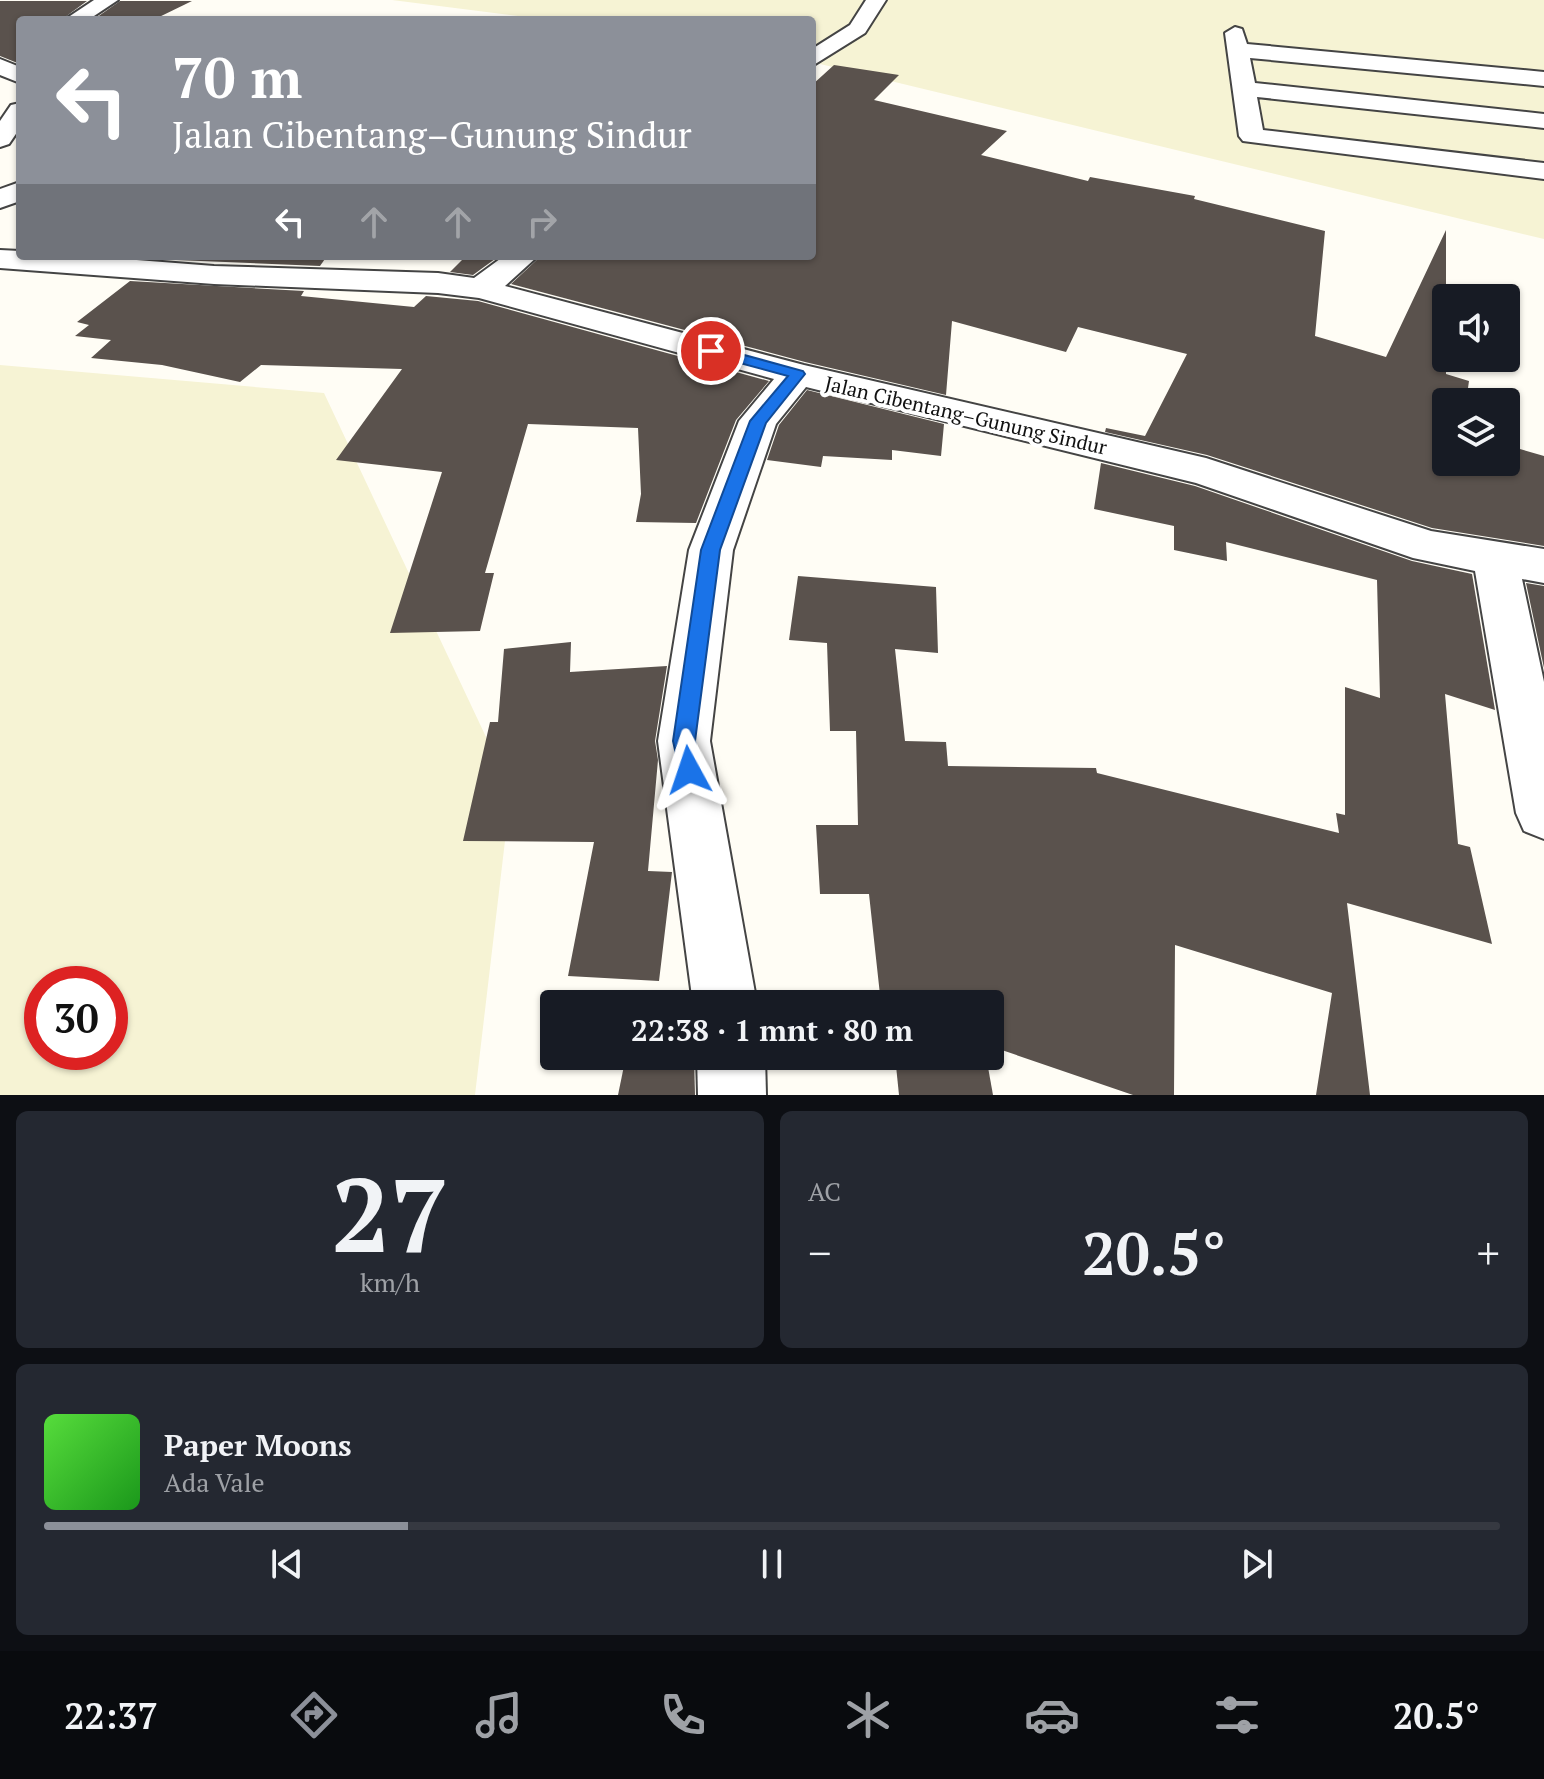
<!DOCTYPE html>
<html lang="id">
<head>
<meta charset="utf-8">
<style>
	body { margin:0; font-family:"PT Serif",serif; background:#242831; color:#f1f3f6; height:100vh; display:flex; flex-direction:column; font-size:30px; white-space:nowrap }
	* { box-sizing:border-box; margin:0 }
	p { font-size:26px; color:#9ea1a6 }
	.icon { flex:none; width:44px; height:44px; fill:none; stroke:currentColor; stroke-width:2; stroke-linecap:round; stroke-linejoin:round }
	.map { position:relative; height:1095px; overflow:hidden }
	.details { display:flex; flex-direction:column; gap:16px; padding:16px; background:#0d0f14; flex:1 }
	.details>* { flex:none }
	.guide { position:absolute; left:16px; top:16px; width:800px; height:244px; border-radius:8px; box-shadow:0 2px 6px #0004; background:#8c9099; color:#fff; overflow:hidden }
	.fabs { position:absolute; left:1432px; top:284px; display:grid; gap:16px }
	.fabs a { display:grid; place-items:center; width:88px; height:88px; border-radius:8px; background:#171b24; box-shadow:0 2px 6px #0004; font-size:40px }
	.speed { position:absolute; left:24px; top:966px; display:flex; gap:16px; font-size:40px; font-weight:700; text-align:center }
	.speed>* { display:grid; place-content:center; width:104px; height:104px; border-radius:50%; background:#171b24; box-shadow:0 2px 6px #0004; line-height:1 }
	.speed .limit { border:12px solid #d22; background:#fff; color:#111 }
	.pin { position:absolute; display:grid; place-items:center; width:68px; height:68px; color:#fff; margin:-34px; border:4px solid #fff; border-radius:50%; box-shadow:0 2px 8px #0007 }
	.me { position:absolute; width:88px; margin:-44px; rotate:355deg; stroke-linejoin:round; filter:drop-shadow(0 0 6px #0008) }
	.turn { display:flex; align-items:center; gap:28px; height:168px; padding:0 24px; font-size:36px }
	.turn .icon { width:104px; height:104px; stroke-width:2.5 }
	.turn b { display:block; font-size:56px; line-height:68px }
	.lanes { display:flex; align-items:center; height:76px; padding:0 24px; background:#0003; justify-content:center; gap:40px; direction:ltr }
	.lanes .off { opacity:.35 }
	.big { font-size:60px; font-weight:700; line-height:1.1 }
	.details .tile { flex:1; display:flex; flex-direction:column; justify-content:center; gap:12px; min-width:0; padding:0 28px; border-radius:12px; background:#242831 }
	.details .dial { align-items:center; gap:0 }
	.dial b { font-size:104px; line-height:1 }
	.song { display:flex; align-items:center; gap:24px }
	.cover { width:96px; height:96px; border-radius:12px; background:linear-gradient(135deg,hsl(110 70% 55%),hsl(120 70% 35%)) }
	.played { height:8px; border-radius:4px; background:linear-gradient(90deg,#8c9099 25%,#363941 25%) }
	.keys { display:flex; justify-content:space-around; direction:ltr }
	.heat { display:flex; justify-content:space-between; align-items:center; font-size:44px; direction:ltr }
	.details .tiles { flex:1; display:grid; gap:16px; grid-template-columns:1fr 1fr }
	.tile:last-child { grid-column:span 2 }
	.trip { position:absolute; left:540px; top:990px; width:464px; height:80px; border-radius:8px; background:#171b24; box-shadow:0 2px 6px #0004; font-weight:700; line-height:80px; text-align:center }
	.dock { display:flex; height:128px; justify-content:space-around; align-items:center; background:#090b0e; color:#9ea1a6 }
	.dock .icon { width:56px; height:56px }
	.dock .selected { color:#8c9099 }
	.dock b { font-size:36px; color:#f1f3f6 }
	.map>svg:first-child { display:block }
	.farmland { fill:#f6f3d4; fill-rule:evenodd }
	.building { fill:#5a524d }
	.lines { fill:none; stroke-linecap:round; stroke-linejoin:round }
	.minor-casing { stroke:#444; stroke-width:4 }
	.minor { fill:#fff; fill-rule:evenodd }
	.route { fill:#1a73e8; stroke:#114b97; stroke-width:2 }
	.labels { text-anchor:middle; dominant-baseline:central; stroke-width:8; stroke-linejoin:round; paint-order:stroke }
	.street-label { font-size:20px; fill:#111; stroke:#fff }
</style>
</head>
<body>
<div class="map">
<svg width="1544" height="1095" viewBox="0 0 1544 1095">
	<rect width="100%" height="100%" fill="#fffdf5"/>
	<g class="farmland">
		<polygon points="392,0 1544,0 1544,239 812,62 812,20 549,20"/>
		<path d="M 0,365 L 324,393 L 511,790 L 475,1095 L 0,1095 ZM 42,984 L 110,984 L 110,1052 L 42,1052 Z"/>
	</g>
	<g class="building">
		<polygon points="0,1 87,1 61,20 20,20 20,64 0,56"/>
		<polygon points="120,1 192,1 153,20 93,20"/>
		<polygon points="834,65 899,75 874,100 1007,131 981,155 1088,181 1090,177 1195,196 1194,199 1325,231 1315,336 1386,357 1446,230 1446,374 1469,381 1466,402 1446,402 1446,462 1506,462 1506,445 1544,456 1544,546 1432,528 1207,455 1105,432 1106,428 1145,436 1187,354 1078,327 1066,352 952,321 946,395 805,362 511,284 541,256 812,256 812,85"/>
		<polygon points="180,256 327,256 320,266 176,260"/>
		<polygon points="466,256 499,256 473,275 450,272"/>
		<polygon points="130,281 304,291 301,296 414,307 426,296 478,301 769,381 736,420 696,523 636,522 641,494 638,428 528,424 485,573 494,573 480,631 390,633 442,472 336,460 402,369 261,365 240,382 162,365 91,358 111,340 75,336 89,325 77,322"/>
		<polygon points="807,390 944,424 941,456 892,450 892,460 823,456 821,467 767,460 779,425"/>
		<polygon points="1101,463 1195,486 1412,561 1472,574 1495,710 1445,694 1458,844 1470,847 1492,944 1347,903 1370,1095 1316,1095 1332,993 1175,945 1174,1095 1133,1095 990,1046 990,1004 881,1004 869,894 820,894 816,825 858,825 856,731 830,731 827,643 789,640 798,576 936,587 938,653 895,649 905,741 946,742 948,766 1096,768 1097,773 1339,833 1336,813 1345,815 1345,687 1380,698 1377,580 1226,542 1227,561 1174,550 1174,526 1094,509"/>
		<polygon points="1526,583 1544,586 1544,668"/>
		<polygon points="571,642 570,672 667,666 655,741 658,760 648,871 672,872 659,981 568,976 594,842 463,841 490,722 498,722 504,649"/>
		<polygon points="641,991 689,998 690,1004 638,1004"/>
		<polygon points="626,1056 694,1056 695,1095 618,1095"/>
		<polygon points="895,1056 986,1056 993,1095 899,1095"/>
	</g>
	<g class="lines">
		<g class="minor-casing">
			<g id="minor">
				<polygon points="94,0 118,0 88,20 64,20"/>
				<polygon points="866,0 886,0 865,33 812,66 812,49 850,25"/>
				<polygon points="1235,27 1242,29 1247,44 1544,72 1544,86 1250,58 1255,83 1544,114 1544,128 1257,97 1263,130 1544,163 1544,179 1243,141 1239,136 1225,33"/>
				<polygon points="0,59 20,67 20,83 0,75"/>
				<polygon points="20,103 20,128 9,144 0,147 0,121 11,105"/>
				<polygon points="20,182 20,201 0,208 0,189"/>
				<polygon points="0,250 20,251 20,256 85,256 214,266 438,273 474,278 504,256 538,256 505,286 804,365 1206,458 1431,531 1544,549 1544,583 1522,579 1544,682 1544,839 1524,831 1516,813 1475,571 1413,558 1196,483 806,387 776,424 733,550 710,741 757,1004 693,1004 658,741 689,550 739,421 774,379 479,298 438,293 214,284 0,268"/>
				<polygon points="697,1056 765,1056 766,1095 698,1095"/>
			</g>
		</g>
		<use href="#minor" class="minor"/>
	</g>
	<polygon class="route" points="711,346 803,371 805,374 766,423 720,550 695,741 700,770 697,777 689,780 681,777 673,741 701,550 750,421 788,376 706,354 704,351"/>
	<g class="labels">
		<g class="street-label">
			<text transform="translate(966 415) rotate(13)">Jalan Cibentang–Gunung Sindur</text>
		</g>
	</g>
</svg>
<div class="fabs">
<a><svg class="icon" aria-label="sound" viewBox="0 0 24 24"><path d="M4 9h4l5-4v14l-5-4H4zM17 9q2 3 0 6"/></svg></a>
<a><svg class="icon" aria-label="layers" viewBox="0 0 24 24"><path d="M12 4l9 5-9 5-9-5zM3 14l9 5 9-5"/></svg></a>
</div>
<div class="speed"><div class="limit">30</div></div>
<div class="pin" style="left:711px;top:351px;background:#d93025"><svg class="icon" aria-label="arrive" viewBox="0 0 24 24"><path d="M6 21V4h12l-3 4 3 4H6"/></svg></div>
<svg class="me" style="left:689px;top:770px" viewBox="-20 -20 40 40"><path d="M0-17L14 15 0 8-14 15z" fill="#1a73e8" stroke="#fff" stroke-width="4"/></svg>
<div class="trip">22:38 · 1 mnt · 80 m</div>
<div class="guide">
<div class="turn"><svg class="icon" aria-label="left" viewBox="0 0 24 24"><path d="M17 20v-9H6M10 6l-5 5 5 5"/></svg><div><b>70 m</b>Jalan Cibentang–Gunung Sindur</div></div>
<div class="lanes"><svg class="icon" aria-label="left" viewBox="0 0 24 24"><path d="M17 20v-9H6M10 6l-5 5 5 5"/></svg><svg class="icon off" aria-label="ahead" viewBox="0 0 24 24"><path d="M12 20V5M6 11l6-6 6 6"/></svg><svg class="icon off" aria-label="ahead" viewBox="0 0 24 24"><path d="M12 20V5M6 11l6-6 6 6"/></svg><svg class="icon off" aria-label="right" viewBox="0 0 24 24"><path d="M7 20v-9h11M14 6l5 5-5 5"/></svg></div>
</div>
</div>
<section class="details">
<div class="tiles">
<div class="tile dial"><b>27</b><p>km/h</p></div>
<div class="tile"><p>AC</p>
<div class="heat"><a>−</a><b class="big">20.5°</b><a>+</a></div>
</div>
<div class="tile">
<div class="song"><i class="cover"></i><div><b>Paper Moons</b><p>Ada Vale</p></div></div>
<div class="played"></div>
<div class="keys"><svg class="icon" aria-label="previous" viewBox="0 0 24 24"><path d="M18 5L8 12l10 7zM5 5v14"/></svg><svg class="icon" aria-label="pause" viewBox="0 0 24 24"><path d="M8 5v14M16 5v14"/></svg><svg class="icon" aria-label="next" viewBox="0 0 24 24"><path d="M6 5l10 7-10 7zM19 5v14"/></svg></div>
</div>
</div>
</section>
<nav class="dock">
<b>22:37</b>
<svg class="icon selected" aria-label="directions" viewBox="0 0 24 24"><path d="M12 3l9 9-9 9-9-9zM9 14v-3h6M13 9l2 2-2 2"/></svg>
<svg class="icon" aria-label="music" viewBox="0 0 24 24"><path d="M9 18V5l10-2v13"/><circle cx="6" cy="18" r="3"/><circle cx="16" cy="16" r="3"/></svg>
<svg class="icon" aria-label="phone" viewBox="0 0 24 24"><path d="M5 4h4l2 5-3 2q2 4 5 5l2-3 5 2v4C11 20 4 13 5 4z"/></svg>
<svg class="icon" aria-label="climate" viewBox="0 0 24 24"><path d="M12 3v18M4 7l16 10M4 17L20 7"/></svg>
<svg class="icon" aria-label="car" viewBox="0 0 24 24"><path d="M5 17H2v-5l4-1 3-4h7l3 4 3 1v5h-3M9 17h6M6 11h13"/><circle cx="7" cy="17" r="2"/><circle cx="17" cy="17" r="2"/></svg>
<svg class="icon" aria-label="filters" viewBox="0 0 24 24"><path d="M4 7h16M4 17h16"/><circle cx="9" cy="7" r="2"/><circle cx="15" cy="17" r="2"/></svg>
<b>20.5°</b>
</nav>
</body>
</html>
